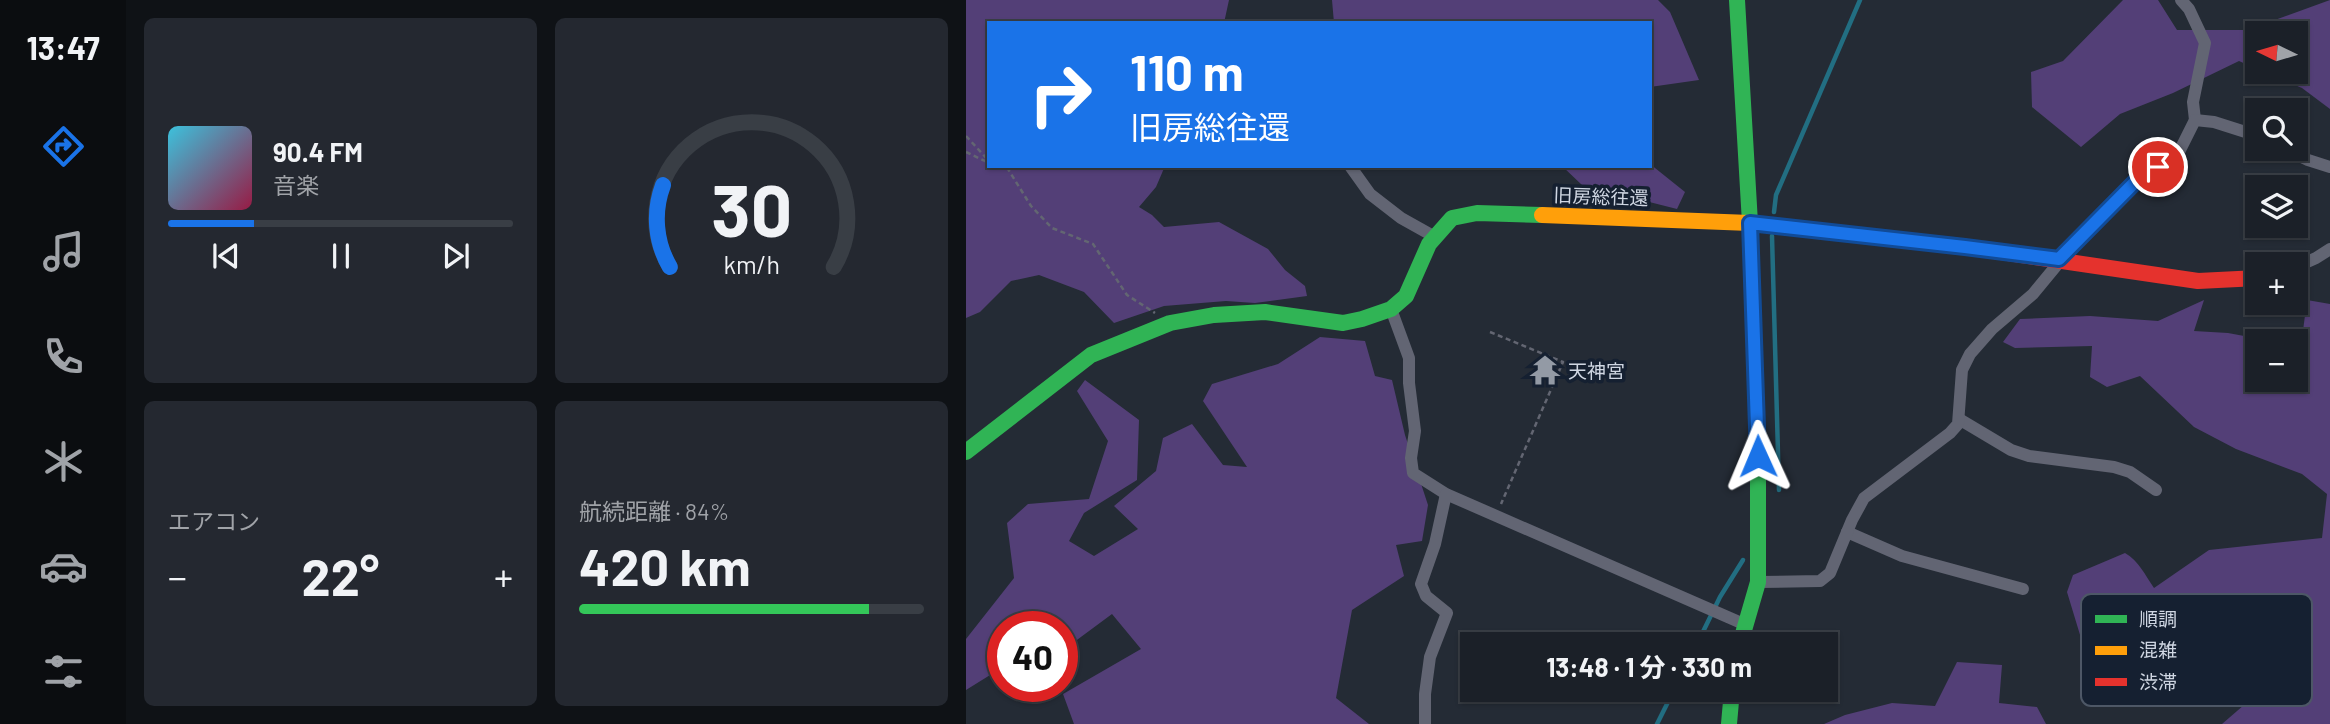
<!DOCTYPE html>
<html lang="ja">
<head>
<meta charset="utf-8">
<style>
	body { margin:0; font-family:Barlow,"Noto Sans JP",sans-serif; background:#242830; color:#f1f3f6; height:100vh; display:flex; flex-direction:column; font-size:26px; white-space:nowrap }
	* { box-sizing:border-box; margin:0 }
	p { font-size:23px; color:#a0a3a8 }
	.icon { flex:none; width:38px; height:38px; fill:none; stroke:currentColor; stroke-width:2; stroke-linecap:round; stroke-linejoin:round }
	.map { position:relative; flex:1; overflow:hidden }
	.drawer { display:flex; flex-direction:column; gap:18px; padding:18px; background:#0f1216; width:840px }
	.drawer>* { flex:none }
	.guide { position:absolute; left:21px; top:21px; width:665px; height:147px; border-radius:0px; box-shadow:0 2px 5px #0004,0 0 0 2px #393e45; background:#1a73e8; color:#fff; overflow:hidden }
	.needle { width:46px; rotate:275deg }
	.fabs { position:absolute; left:1279px; top:21px; display:grid; gap:14px }
	.fabs a { display:grid; place-items:center; width:63px; height:63px; border-radius:0px; background:#1b2028; box-shadow:0 2px 5px #0004,0 0 0 2px #393e45; font-size:35px }
	.speed { position:absolute; left:21px; top:611px; display:flex; gap:14px; font-size:35px; font-weight:700; text-align:center }
	.speed>* { display:grid; place-content:center; width:91px; height:91px; border-radius:50%; background:#1b2028; box-shadow:0 2px 5px #0004,0 0 0 2px #393e45; line-height:1 }
	.speed .limit { border:10px solid #d22; background:#fff; color:#111 }
	.pin { position:absolute; display:grid; place-items:center; width:60px; height:60px; color:#fff; margin:-30px; border:4px solid #fff; border-radius:50%; box-shadow:0 2px 7px #0007 }
	.me { position:absolute; width:77px; margin:-38px; rotate:359deg; stroke-linejoin:round; filter:drop-shadow(0 0 5px #0008) }
	.turn { display:flex; align-items:center; gap:24px; height:147px; padding:0 28px; font-size:32px }
	.turn .icon { width:91px; height:91px; stroke-width:2.5 }
	.turn b { display:block; font-size:49px; line-height:60px }
	.big { font-size:52px; font-weight:700; line-height:1.1 }
	.drawer .card { flex:1; display:flex; flex-direction:column; justify-content:center; gap:10px; min-width:0; padding:0 24px; border-radius:10px; background:#242830 }
	.drawer .dial { align-items:center; gap:0 }
	.dial svg { height:182px; overflow:visible; fill:none; stroke:#393e45; stroke-width:7; stroke-linecap:round; text-anchor:middle }
	.dial text { fill:#f1f3f6; stroke:none }
	.song { display:flex; align-items:center; gap:21px }
	.cover { width:84px; height:84px; border-radius:10px; background:linear-gradient(135deg,hsl(190 70% 55%),hsl(340 70% 35%)) }
	.played { height:7px; border-radius:4px; background:linear-gradient(90deg,#1a73e8 25%,#393e45 25%) }
	.keys { display:flex; justify-content:space-around; direction:ltr }
	.heat { display:flex; justify-content:space-between; align-items:center; font-size:38px; direction:ltr }
	.charge { height:10px; border-radius:5px; background:linear-gradient(90deg,#34c759 84%,#393e45 0) }
	.drawer .tiles { flex:1; display:grid; gap:18px; grid-template-columns:repeat(2,1fr) }
	.trip { position:absolute; left:494px; top:632px; width:378px; height:70px; border-radius:0px; background:#1b2028; box-shadow:0 2px 5px #0004,0 0 0 2px #393e45; font-weight:700; line-height:70px; text-align:center }
	main { display:flex; flex:1; min-height:0 }
	.tabs { display:flex; flex-direction:column; width:126px; justify-content:space-around; align-items:center; background:#0b0d10; color:#a0a3a8 }
	.tabs .icon { width:49px; height:49px }
	.tabs .current { color:#1a73e8 }
	.tabs b { font-size:32px; color:#f1f3f6 }
	.map>svg:first-child { display:block }
	.forest { fill:#533f77 }
	.lines { fill:none; stroke-linecap:round; stroke-linejoin:round }
	.stream { stroke:#226e82; stroke-width:4.5 }
	.path { stroke:#636672; stroke-width:2.5; stroke-dasharray:5 3.5; stroke-linecap:butt }
	.street { stroke:#626573; stroke-width:12 }
	.fast { stroke:#30b455; stroke-width:16 }
	.slow { stroke:#ff9f0a; stroke-width:16 }
	.jam { stroke:#e5322d; stroke-width:16 }
	.route-casing { stroke:#114b97; stroke-width:18 }
	.route { stroke:#1a73e8; stroke-width:12 }
	.labels { text-anchor:middle; dominant-baseline:central; stroke-width:7; stroke-linejoin:round; paint-order:stroke }
	.street-label { font-size:19px; fill:#cfd6e2; stroke:#152031 }
	.poi-label { font-size:19px; fill:#cfd6e2; stroke:#152031; text-anchor:start }
	.key { fill:#152031; stroke:#4d5766; stroke-width:2 }
	.key-label { font-size:19px; fill:#cfd6e2 }
</style>
</head>
<body>
<main>
<nav class="tabs">
<b>13:47</b>
<svg class="icon current" aria-label="directions" viewBox="0 0 24 24"><path d="M12 3l9 9-9 9-9-9zM9 14v-3h6M13 9l2 2-2 2"/></svg>
<svg class="icon" aria-label="music" viewBox="0 0 24 24"><path d="M9 18V5l10-2v13"/><circle cx="6" cy="18" r="3"/><circle cx="16" cy="16" r="3"/></svg>
<svg class="icon" aria-label="phone" viewBox="0 0 24 24"><path d="M5 4h4l2 5-3 2q2 4 5 5l2-3 5 2v4C11 20 4 13 5 4z"/></svg>
<svg class="icon" aria-label="climate" viewBox="0 0 24 24"><path d="M12 3v18M4 7l16 10M4 17L20 7"/></svg>
<svg class="icon" aria-label="car" viewBox="0 0 24 24"><path d="M5 17H2v-5l4-1 3-4h7l3 4 3 1v5h-3M9 17h6M6 11h13"/><circle cx="7" cy="17" r="2"/><circle cx="17" cy="17" r="2"/></svg>
<svg class="icon" aria-label="filters" viewBox="0 0 24 24"><path d="M4 7h16M4 17h16"/><circle cx="9" cy="7" r="2"/><circle cx="15" cy="17" r="2"/></svg>
</nav>
<section class="drawer">
<div class="tiles">
<div class="card">
<div class="song"><i class="cover"></i><div><b>90.4 FM</b><p>音楽</p></div></div>
<div class="played"></div>
<div class="keys"><svg class="icon" aria-label="previous" viewBox="0 0 24 24"><path d="M18 5L8 12l10 7zM5 5v14"/></svg><svg class="icon" aria-label="pause" viewBox="0 0 24 24"><path d="M8 5v14M16 5v14"/></svg><svg class="icon" aria-label="next" viewBox="0 0 24 24"><path d="M6 5l10 7-10 7zM19 5v14"/></svg></div>
</div>
<div class="card dial"><svg viewBox="0 0 100 80">
<path d="M14 69A42 42 0 1 1 86 69"/>
<path d="M14 69A42 42 0 0 1 11 33" stroke="#1a73e8"/>
<text x="50" y="56" font-size="32" font-weight="700">30</text>
<text x="50" y="72" font-size="11">km/h</text>
</svg></div>
<div class="card"><p>エアコン</p>
<div class="heat"><a>−</a><b class="big">22°</b><a>+</a></div>
</div>
<div class="card"><p>航続距離 · 84%</p><b class="big">420 km</b><div class="charge"></div></div>
</div>
</section>
<div class="map">
<svg width="1364" height="724" viewBox="0 0 1364 724">
	<rect width="100%" height="100%" fill="#242b35"/>
	<g class="forest">
		<polygon points="0,0 263,0 258,23 23,23 23,166 199,166 190,187 173,207 186,215 198,227 253,222 302,249 319,270 339,286 341,296 289,303 260,301 198,306 148,323 118,292 73,275 45,281 14,312 0,318"/>
		<polygon points="366,0 692,0 704,12 733,80 684,87 684,23 368,23"/>
		<polygon points="1157,0 1192,0 1211,30 1281,30 1364,0 1364,109 1336,88 1298,72 1330,72 1330,33 1292,33 1291,69 1273,61 1207,93 1154,114 1115,147 1066,107 1065,72 1097,61"/>
		<polygon points="684,164 719,192 711,209 616,185 596,166 684,166"/>
		<path d="M 1238,300 L 1228,331 L 1262,333 L 1305,341 L 1292,341 L 1292,380 L 1330,380 L 1330,346 L 1335,346 L 1341,300 L 1364,304 L 1364,724 L 1256,724 L 1293,692 L 1269,643 L 1250,633 L 1240,664 L 1212,655 L 1145,677 L 1118,648 L 1101,592 L 1107,575 L 1159,553 C 1173,561 1179,575 1188,588 L 1243,550 L 1356,538 L 1361,494 L 1336,474 L 1270,449 L 1228,427 L 1174,376 L 1141,387 L 1124,377 L 1126,346 L 1049,348 L 1037,342 L 1054,319 L 1124,316 L 1192,321 Z"/>
		<polygon points="354,337 399,341 409,376 426,380 439,435 462,505 456,541 430,545 438,576 386,610 370,698 403,724 108,724 97,694 175,649 146,614 96,651 96,626 37,626 37,667 0,690 0,639 48,578 41,523 62,504 123,499 142,441 111,391 119,380 173,420 171,480 118,513 103,541 128,556 172,529 148,506 190,471 197,438 226,424 257,465 281,467 237,401 246,384 312,364"/>
		<polygon points="991,662 1036,665 1033,703 1071,707 1080,724 858,724 879,715 926,703 969,706"/>
	</g>
	<g class="lines">
		<g class="stream">
			<polyline points="808,212 810,195 894,0"/>
			<polyline points="806,236 813,490"/>
			<polyline points="731,644 754,597 777,560"/>
			<polyline points="691,724 708,690"/>
		</g>
		<g class="path">
			<polyline points="0,136 23,161"/>
			<polyline points="0,152 23,163"/>
			<polyline points="32,166 42,169 65,206 86,228 127,244 161,295 189,313"/>
			<polyline points="524,332 597,362 535,504"/>
		</g>
		<g class="street">
			<polyline points="1215,0 1223,9 1239,43 1227,102 1229,120"/>
			<polyline points="1319,149 1342,160 1364,167"/>
			<polyline points="384,166 404,194 435,218 469,237"/>
			<polyline points="1330,267 1350,258 1364,249"/>
			<polyline points="425,309 443,358 443,383 449,431 445,458 447,473 480,494 780,625"/>
			<polyline points="993,419 1045,450 1063,456 1148,467 1164,472 1190,490"/>
			<polyline points="881,532 936,556 1057,589"/>
			<polyline points="792,582 854,581 864,573 886,520 898,498 984,433 992,424 996,370 1004,354 1026,329 1067,294 1114,237 1174,177 1211,156 1229,120 1248,122 1292,136"/>
			<polyline points="459,724 459,694 464,657 481,613 460,596 455,584 469,544 480,494"/>
		</g>
		<g class="fast">
			<polyline points="771,0 784,223 792,456 792,582 774,644"/>
			<polyline points="0,452 125,355 204,323 248,315 299,312 377,323 396,319 425,309 440,296 463,244 486,218 511,213 576,215"/>
			<polyline points="763,724 766,690"/>
		</g>
		<polyline class="slow" points="576,215 784,223 1001,247"/>
		<polyline class="jam" points="1001,247 1232,281 1292,278"/>
	</g>
	<g class="lines">
		<g class="route-casing">
			<polyline id="route" points="792,456 784,223 999,247 1093,259 1174,177 1192,167"/>
		</g>
		<use href="#route" class="route"/>
	</g>
	<defs>
		<g id="temple-bare" transform="scale(2.415)"><path d="M0-6L5-2H3V0L6.5 2.5H4V6H1.5V3h-3V6H-4V2.5H-6.5L-3 0V-2H-5Z" fill="#939aa5" stroke="#152031" stroke-width="2.5" paint-order="stroke"/></g>
	</defs>
	<g fill-rule="evenodd">
		<use href="#temple-bare" x="579" y="370"/>
	</g>
	<g class="labels">
		<g class="street-label">
			<text transform="translate(635 196) rotate(2)">旧房総往還</text>
		</g>
		<g class="poi-label">
			<text x="602" y="370">天神宮</text>
		</g>
	</g>
	<rect x="1115" y="594" width="231" height="112" rx="10" class="key"/>
	<rect x="1129" y="615" width="32" height="8" fill="#30b455"/>
	<rect x="1129" y="646" width="32" height="9" fill="#ff9f0a"/>
	<rect x="1129" y="678" width="32" height="8" fill="#e5322d"/>
	<g class="key-label">
		<text x="1173" y="626">順調</text>
		<text x="1173" y="657">混雑</text>
		<text x="1173" y="689">渋滞</text>
	</g>
</svg>
<div class="fabs">
<a><svg class="needle" viewBox="-14 -14 28 28"><path d="M0-13l5 13h-10z" fill="#e53935"/><path d="M0 13l5-13h-10z" fill="#a0a3a8"/></svg></a>
<a><svg class="icon" aria-label="search" viewBox="0 0 24 24"><circle cx="10" cy="10" r="6"/><path d="M15 15l6 6"/></svg></a>
<a><svg class="icon" aria-label="layers" viewBox="0 0 24 24"><path d="M12 4l9 5-9 5-9-5zM3 14l9 5 9-5"/></svg></a>
<a>+</a>
<a>−</a>
</div>
<div class="speed"><div class="limit">40</div></div>
<div class="pin" style="left:1192px;top:167px;background:#d93025"><svg class="icon" aria-label="arrive" viewBox="0 0 24 24"><path d="M6 21V4h12l-3 4 3 4H6"/></svg></div>
<svg class="me" style="left:792px;top:456px" viewBox="-20 -20 40 40"><path d="M0-17L14 15 0 8-14 15z" fill="#1a73e8" stroke="#fff" stroke-width="4"/></svg>
<div class="trip">13:48 · 1 分 · 330 m</div>
<div class="guide">
<div class="turn"><svg class="icon" aria-label="right" viewBox="0 0 24 24"><path d="M7 20v-9h11M14 6l5 5-5 5"/></svg><div><b>110 m</b>旧房総往還</div></div>
</div>
</div>
</main>
</body>
</html>
